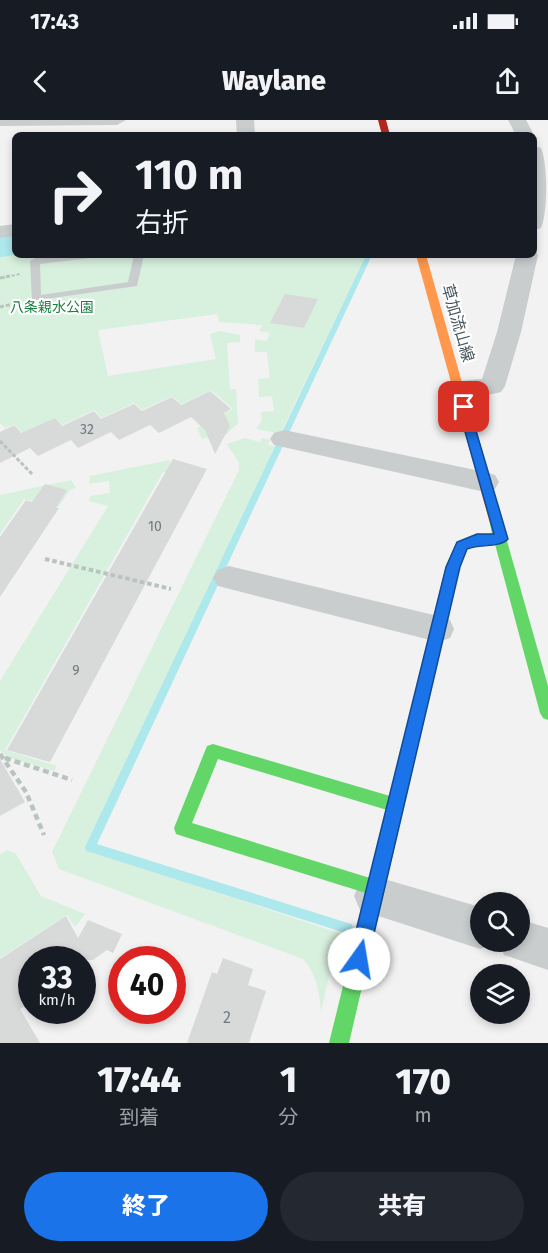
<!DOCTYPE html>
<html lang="ja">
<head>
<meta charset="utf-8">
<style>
	body { margin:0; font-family:"Fira Sans","Noto Sans JP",sans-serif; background:#242831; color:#f1f3f6; height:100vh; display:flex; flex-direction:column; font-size:22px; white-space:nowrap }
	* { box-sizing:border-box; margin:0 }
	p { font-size:20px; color:#9ea1a6 }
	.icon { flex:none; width:33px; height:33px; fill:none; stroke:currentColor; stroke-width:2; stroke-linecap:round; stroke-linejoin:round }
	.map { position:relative; height:923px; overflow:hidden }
	.side { display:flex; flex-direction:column; background:#171b24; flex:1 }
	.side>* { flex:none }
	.guide { position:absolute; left:12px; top:12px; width:525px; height:126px; border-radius:9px; box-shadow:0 3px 9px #0003; background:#171b24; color:#f1f3f6; overflow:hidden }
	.buttons { position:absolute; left:470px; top:772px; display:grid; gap:12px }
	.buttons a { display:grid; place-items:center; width:60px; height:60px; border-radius:50%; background:#171b24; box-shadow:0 3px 9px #0003; font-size:30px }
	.speed { position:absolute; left:18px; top:826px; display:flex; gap:12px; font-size:30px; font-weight:700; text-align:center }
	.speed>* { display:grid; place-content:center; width:78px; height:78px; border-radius:50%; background:#171b24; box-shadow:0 3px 9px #0003; line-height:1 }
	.speed small { font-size:15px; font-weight:400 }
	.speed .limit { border:9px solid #d22; background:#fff; color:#111 }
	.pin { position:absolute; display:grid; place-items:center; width:51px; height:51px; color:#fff; margin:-26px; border-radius:12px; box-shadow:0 3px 9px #0006 }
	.me { position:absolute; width:66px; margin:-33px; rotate:13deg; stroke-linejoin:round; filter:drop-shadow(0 0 4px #0008) }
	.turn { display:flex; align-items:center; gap:21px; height:126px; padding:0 24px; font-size:27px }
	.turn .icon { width:78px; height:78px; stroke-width:2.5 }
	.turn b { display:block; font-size:42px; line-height:51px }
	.eta { display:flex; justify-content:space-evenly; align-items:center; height:102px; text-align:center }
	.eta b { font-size:36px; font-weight:800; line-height:42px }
	.primary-button { display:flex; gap:12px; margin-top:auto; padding:12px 24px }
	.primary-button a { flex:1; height:69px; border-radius:36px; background:#1a73e8; color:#fff; font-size:24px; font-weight:800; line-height:69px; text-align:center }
	.primary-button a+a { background:#242831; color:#f1f3f6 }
	.status { display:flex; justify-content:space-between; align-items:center; height:42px; padding:0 30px; background:#171b24; direction:ltr }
	.status svg { height:16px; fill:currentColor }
	header { display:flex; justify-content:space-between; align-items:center; height:78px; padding:0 24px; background:#171b24; font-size:27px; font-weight:800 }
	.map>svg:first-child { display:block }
</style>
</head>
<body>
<div class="status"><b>17:43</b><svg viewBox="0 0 49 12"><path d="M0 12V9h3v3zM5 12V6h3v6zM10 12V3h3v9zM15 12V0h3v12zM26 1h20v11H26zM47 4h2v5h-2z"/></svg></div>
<header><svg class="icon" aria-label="back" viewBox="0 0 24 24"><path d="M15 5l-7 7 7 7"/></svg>Waylane<svg class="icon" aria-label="share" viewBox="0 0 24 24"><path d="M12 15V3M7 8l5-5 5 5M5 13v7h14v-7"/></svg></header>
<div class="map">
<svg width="548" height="923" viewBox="0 0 548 923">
	<rect width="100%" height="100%" fill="#f2f2f2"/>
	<path fill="#d8f0de" d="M15 128V135H366L280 314 256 309 262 300 261 292 274 291 272 276 259 277 258 259 270 258 267 232H255V219L267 221 270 213 259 211 263 205 219 202 217 194 98 210 108 256 216 239 210 214 220 211 240 215V222L227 223 230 269H236L238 303 227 314 202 319 197 308 233 289 211 270 181 284 172 276 142 290 134 283 102 298 94 290 62 305 55 298 22 313 14 304 5 308 0 303V131Z
		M245 318 260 322 262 318 270 320 268 325 276 327 86 729 339 813 321 891C319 871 317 854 303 839L59 749 52 732 239 350V343L227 324Z
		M170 340 173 354 163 352 5 630 57 646 54 651 7 637 0 630V561L108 386 89 381 90 376 110 373 109 361 89 364 90 356Z
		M71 360 76 368 70 370 58 387 24 379 0 414V375Z
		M7 730 16 734 41 776 85 794 75 807 67 795 0 838V734Z"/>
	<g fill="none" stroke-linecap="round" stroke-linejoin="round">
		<path fill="#ade8ec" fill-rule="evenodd" d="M366 135H372L97 724 348 803 352 804 353 808 351 817 347 819 343 817 342 812 90 732 86 731 85 727Z"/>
		<path fill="#ade8ec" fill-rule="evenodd" d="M15 115V135L0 137V117Z"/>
	</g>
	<path fill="#d8dada" d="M285 174 318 179 304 208 270 203Z
		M210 271 231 289 224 293 230 306 215 334 205 310 191 297 159 313 150 305 119 320 111 312 78 328 71 320 38 336 30 328 0 343V312L14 305 21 313 55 298 62 306 94 291 101 299 134 284 142 291 172 277 181 285Z
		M173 339 207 349 50 642 7 630Z
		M45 364 67 370 56 388H59L0 477V417L26 380 32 382Z
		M0 639 25 682 0 696Z
		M66 796 78 818 88 800 122 814 113 833 107 830 93 840H32V881L20 889 40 923H0V839Z
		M223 838 253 849 248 865 266 871 249 923H187L212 852 217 854Z"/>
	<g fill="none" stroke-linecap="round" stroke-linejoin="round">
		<path stroke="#b9c4c0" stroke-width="2" stroke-dasharray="3 2" stroke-linecap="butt" d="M2 158 20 154"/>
		<path stroke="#b9c4c0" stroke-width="3" stroke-dasharray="4 2" stroke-linecap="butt" d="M0 158 10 156
			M0 187 21 182
			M0 321 32 354"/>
		<path stroke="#b9c4c0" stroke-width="4" stroke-dasharray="4.5 3" stroke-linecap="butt" d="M45 439 171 469"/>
		<path stroke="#b9c4c0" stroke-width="4.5" stroke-dasharray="6 4" stroke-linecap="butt" d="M0 634 26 672 44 715
			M5 638 72 660"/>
		<path fill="#c9cdce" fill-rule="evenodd" d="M61 135H95L90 138 40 144 41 175 128 162 134 135H144L137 166 32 181 30 141 35 138Z"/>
		<path fill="#c9cdce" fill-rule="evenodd" d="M0 0H126L117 5 0 6Z
			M236 0H254L255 15H237Z
			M508 0H526L534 15H516Z
			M534 26 541 28C548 44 548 92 541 108L534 110 536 56Z
			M15 104V116L0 118V106Z
			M535 130 538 135 521 212 505 266 501 272C485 276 466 278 450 274L446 268 450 262 482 259 497 212 516 135H534Z
			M284 310 485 352 495 355 499 362 495 369 485 372 274 325 270 319 274 313Z
			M229 446 438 496 450 500 454 509 450 518 438 522 218 466 213 458 218 450Z
			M374 756 480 787V822L495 823 480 829 360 790 354 776 360 762Z
			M519 799 548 808V850L504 835 499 822H519Z"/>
		<path fill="#63d668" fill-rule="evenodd" d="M496 399 501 401 508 419 507 421 548 566V600L543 598 540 593 495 424H479L467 429 460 446 349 923H329L366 773 182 716 176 714 174 708 207 626 213 624 390 676 446 446 457 423 477 414H492L490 404ZM218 639 387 690 370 758 192 703Z"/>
		<path fill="#ff974d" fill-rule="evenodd" d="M416 135H426L502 404 501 407 496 409 490 404Z"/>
		<path fill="#b3261e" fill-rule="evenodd" d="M378 0H386L390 15H382Z"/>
	</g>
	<path fill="#1a73e8" stroke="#114b97" stroke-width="1.5" d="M464 283 469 287 508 419C500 428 479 424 467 429L460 447 368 839 365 846 359 848 352 846 349 839 446 447 457 422 477 414H494L458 287Z"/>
	<g text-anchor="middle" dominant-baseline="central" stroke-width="4.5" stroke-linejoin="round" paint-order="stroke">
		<g font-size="14" fill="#1a7f40" stroke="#fff">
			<text x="52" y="187">八条親水公園</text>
		</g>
		<g font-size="14" fill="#6e797e">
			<text x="87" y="309">32</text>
			<text x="155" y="406">10</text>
			<text x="76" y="550">9</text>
		</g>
		<g font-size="16" fill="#49575e" stroke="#fff">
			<text transform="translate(458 203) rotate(74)">草加流山線</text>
		</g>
		<g font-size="16" fill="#6e797e">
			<text x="227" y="897">2</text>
		</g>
	</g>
</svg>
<div class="buttons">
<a><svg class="icon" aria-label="search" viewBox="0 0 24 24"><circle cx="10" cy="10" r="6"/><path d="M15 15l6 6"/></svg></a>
<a><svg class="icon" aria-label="layers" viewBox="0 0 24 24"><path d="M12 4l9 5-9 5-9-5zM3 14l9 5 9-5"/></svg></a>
</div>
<div class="speed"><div>33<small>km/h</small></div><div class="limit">40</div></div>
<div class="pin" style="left:464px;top:287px;background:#d93025"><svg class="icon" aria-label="arrive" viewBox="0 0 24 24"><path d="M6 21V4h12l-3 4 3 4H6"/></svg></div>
<svg class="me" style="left:359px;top:839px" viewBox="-20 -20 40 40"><circle r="19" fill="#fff"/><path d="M0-13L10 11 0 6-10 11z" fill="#1a73e8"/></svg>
<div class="guide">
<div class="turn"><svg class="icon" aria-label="right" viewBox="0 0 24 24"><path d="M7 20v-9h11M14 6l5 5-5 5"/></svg><div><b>110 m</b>右折</div></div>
</div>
</div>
<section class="side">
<div class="eta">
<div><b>17:44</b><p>到着</p></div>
<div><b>1</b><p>分</p></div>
<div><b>170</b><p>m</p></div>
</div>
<div class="primary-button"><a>終了</a><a>共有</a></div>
</section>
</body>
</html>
